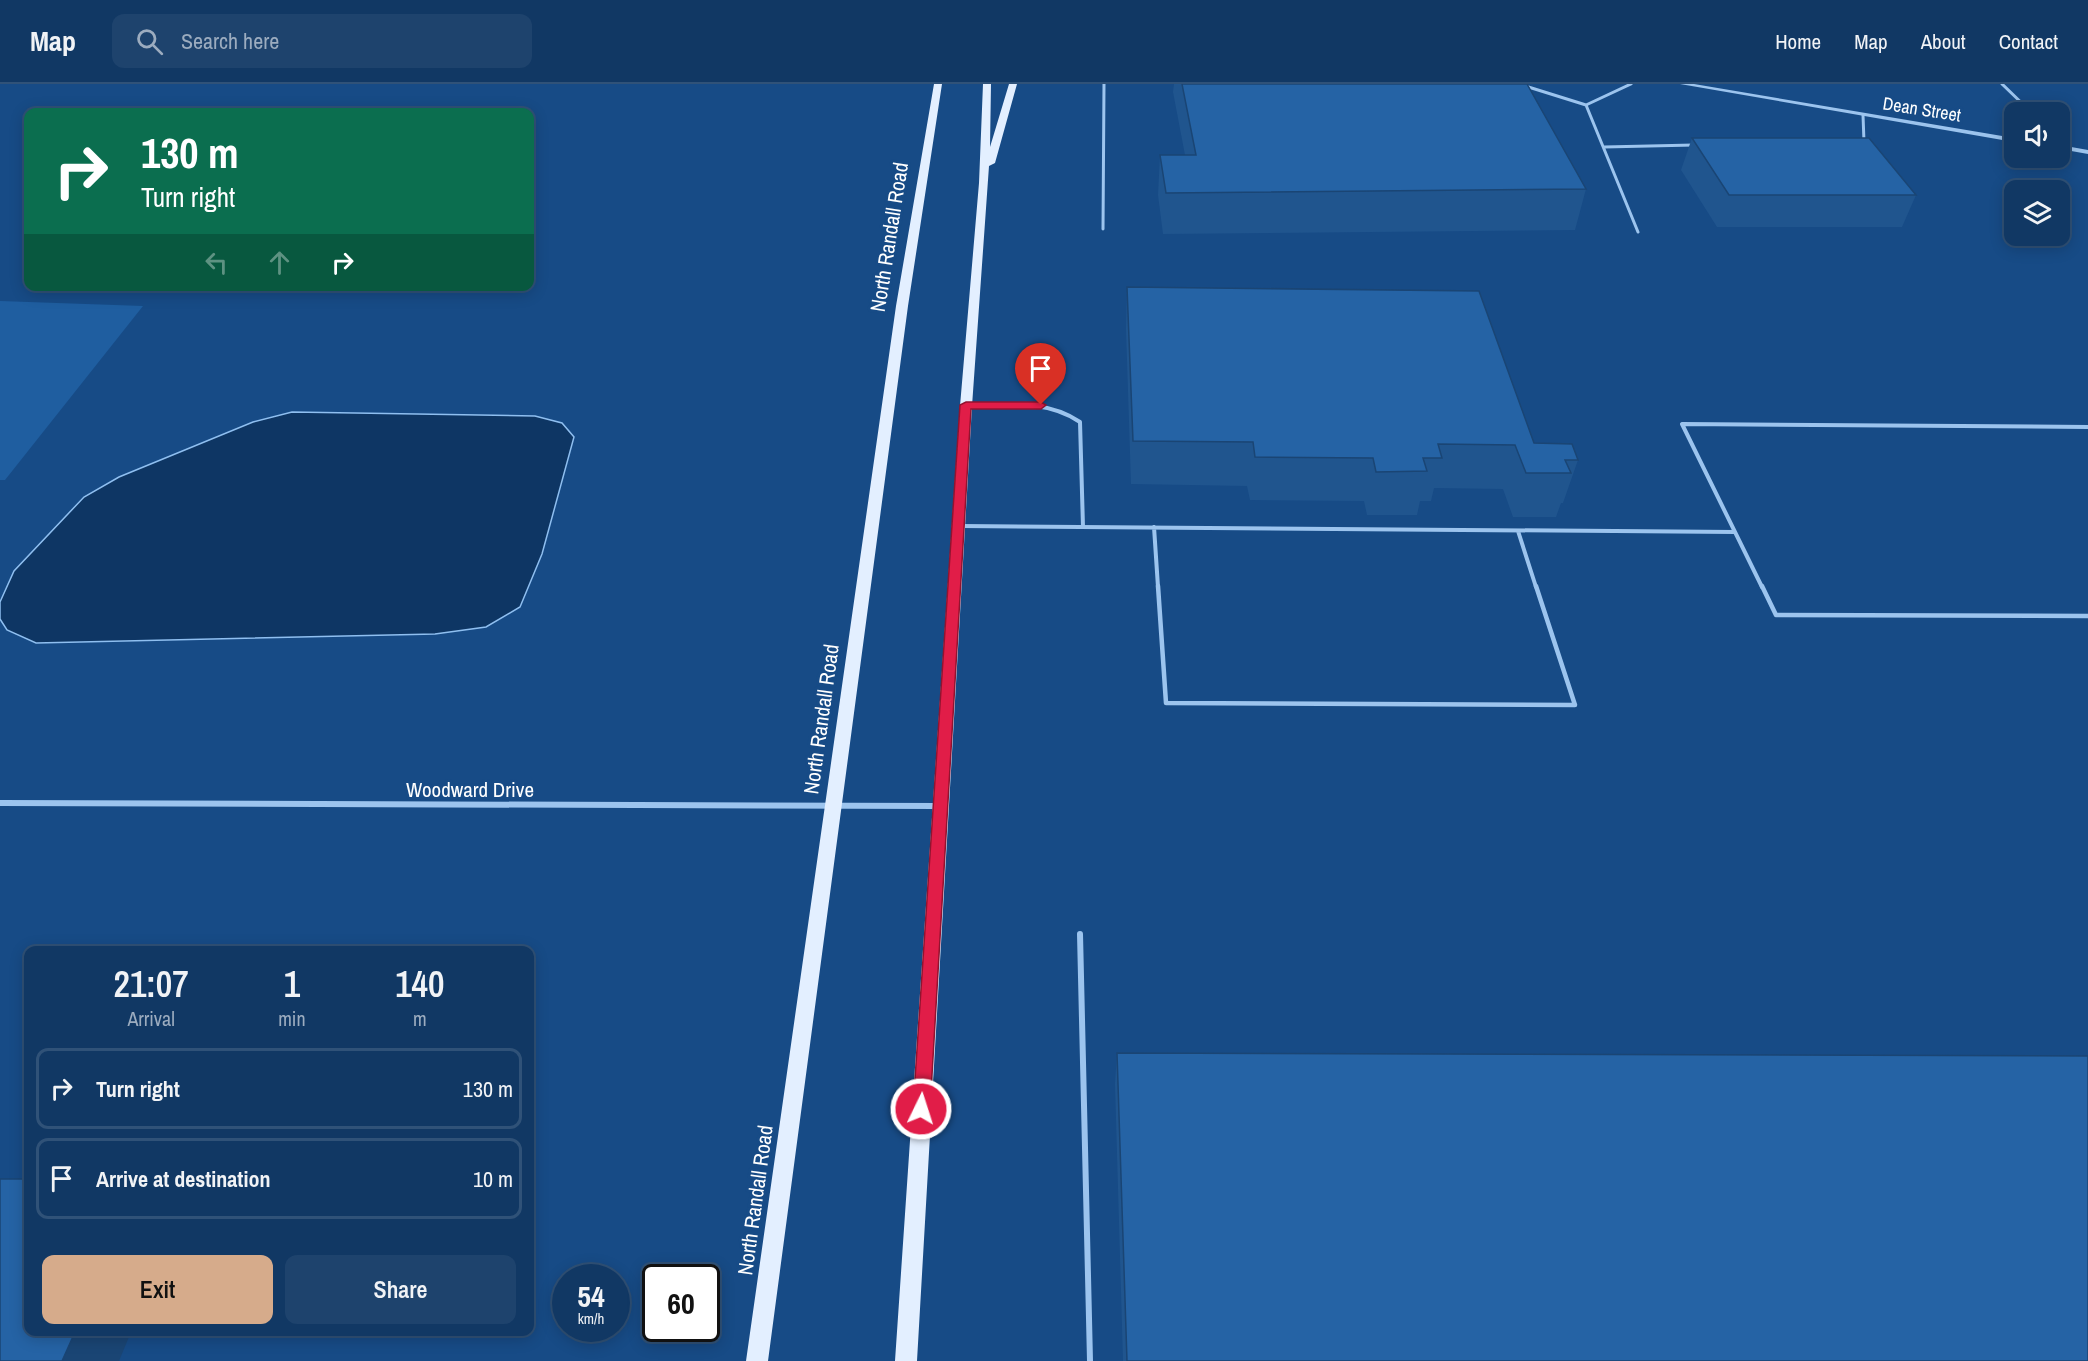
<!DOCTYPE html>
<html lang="en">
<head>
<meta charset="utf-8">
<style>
	body { margin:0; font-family:"Archivo Narrow",sans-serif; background:#1e436d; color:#f1f3f6; height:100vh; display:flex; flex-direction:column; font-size:22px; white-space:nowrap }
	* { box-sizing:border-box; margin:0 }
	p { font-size:20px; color:#9cacbf }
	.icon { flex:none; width:33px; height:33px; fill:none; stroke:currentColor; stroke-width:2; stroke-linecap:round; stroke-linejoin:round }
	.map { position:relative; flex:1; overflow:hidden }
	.panel { position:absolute; left:24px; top:862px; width:510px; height:390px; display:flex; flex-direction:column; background:#113864; border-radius:12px; box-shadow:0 3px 15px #0003,0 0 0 2px #305278 }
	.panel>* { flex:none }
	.hud { position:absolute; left:24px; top:24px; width:510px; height:183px; border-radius:12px; box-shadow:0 3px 15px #0003,0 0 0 2px #305278; background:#0b6e4f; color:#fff; overflow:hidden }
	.controls { position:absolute; left:2004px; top:18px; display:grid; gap:12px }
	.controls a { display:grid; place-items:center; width:66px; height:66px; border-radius:12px; background:#113864; box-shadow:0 3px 15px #0003,0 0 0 2px #305278; font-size:30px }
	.speed { position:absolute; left:552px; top:1180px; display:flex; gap:12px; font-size:30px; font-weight:700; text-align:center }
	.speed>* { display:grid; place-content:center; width:78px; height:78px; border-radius:50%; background:#113864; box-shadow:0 3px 15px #0003,0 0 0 2px #305278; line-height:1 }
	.speed small { font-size:15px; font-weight:400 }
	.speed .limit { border:3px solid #111; border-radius:9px; background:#fff; color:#111 }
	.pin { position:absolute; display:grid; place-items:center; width:51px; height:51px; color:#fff; margin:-62px -26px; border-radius:50% 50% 50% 0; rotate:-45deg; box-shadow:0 0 6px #0007 }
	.pin .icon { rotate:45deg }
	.me { position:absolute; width:66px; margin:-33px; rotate:4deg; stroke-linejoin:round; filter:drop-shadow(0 0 4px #0008) }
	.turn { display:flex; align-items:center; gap:21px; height:126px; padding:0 18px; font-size:27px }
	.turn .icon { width:78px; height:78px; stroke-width:2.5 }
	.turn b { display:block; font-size:42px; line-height:51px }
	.lanes { display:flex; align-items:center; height:57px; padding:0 18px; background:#0003; justify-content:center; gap:30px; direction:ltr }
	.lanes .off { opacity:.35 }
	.eta { display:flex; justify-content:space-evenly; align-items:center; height:102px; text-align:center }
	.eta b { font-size:36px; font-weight:600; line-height:42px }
	.action { display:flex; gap:12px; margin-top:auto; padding:12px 18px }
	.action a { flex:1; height:69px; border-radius:12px; background:#d6ab8b; color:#111; font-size:24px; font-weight:600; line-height:69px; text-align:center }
	.action a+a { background:#1e436d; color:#f1f3f6 }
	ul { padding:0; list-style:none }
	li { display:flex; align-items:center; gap:18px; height:81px; margin:0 12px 9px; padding:0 6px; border:3px solid #305278; border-radius:12px }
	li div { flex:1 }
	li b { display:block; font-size:22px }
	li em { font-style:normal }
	header { display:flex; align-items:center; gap:36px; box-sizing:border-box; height:84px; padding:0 30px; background:#113864; border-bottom:2px solid #305278 }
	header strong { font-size:28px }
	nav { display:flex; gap:33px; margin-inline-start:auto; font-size:21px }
	.search { width:420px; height:54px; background:#1e436d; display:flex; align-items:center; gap:15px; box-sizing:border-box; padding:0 21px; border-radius:12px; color:#9cacbf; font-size:22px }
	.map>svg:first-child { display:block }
</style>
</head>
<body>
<header>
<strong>Map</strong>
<div class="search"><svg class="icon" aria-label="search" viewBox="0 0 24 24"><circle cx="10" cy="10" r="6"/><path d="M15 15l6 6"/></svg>Search here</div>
<nav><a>Home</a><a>Map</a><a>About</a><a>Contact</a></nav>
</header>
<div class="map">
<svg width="2088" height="1277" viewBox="0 0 2088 1277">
	<rect width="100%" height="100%" fill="#174b86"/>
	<path fill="#1f5ea0" d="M0 217 143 222 5 396H0Z"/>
	<path fill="#0e3664" stroke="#8fbff0" stroke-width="1.5" d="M292 328 535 332 562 339 574 353 542 470 520 523 486 543 435 550 36 559 7 546 0 535V518L14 487 84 413 119 393 253 338Z"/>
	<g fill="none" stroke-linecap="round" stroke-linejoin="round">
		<path stroke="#9cc4ee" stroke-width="3" d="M1519 0 1586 21
			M1631 0 1586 21 1638 148
			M2002 0 2031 28
			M1863 31 1864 58
			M2060 57 2067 64
			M1604 63 1694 61
			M1103 145 1104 0"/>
		<path stroke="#9cc4ee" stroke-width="4" d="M968 322C1007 321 1046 315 1080 338L1083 443
			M961 442 1735 448
			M1154 443 1158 503
			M1518 447 1536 503
			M1762 503 1682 340 2088 343"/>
		<path stroke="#9cc4ee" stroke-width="4.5" d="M1158 502 1166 619 1575 621 1536 502
			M1762 502 1776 531 2088 532"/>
		<path stroke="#9cc4ee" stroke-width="6" d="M1080 850 1090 1277"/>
		<path stroke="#9cc4ee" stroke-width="6" d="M0 719 938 722"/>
		<path fill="#9cc4ee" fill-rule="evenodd" d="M1680 0H1694L2014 54V58Z
			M2060 61 2088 66V70L2060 65Z"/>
		<path fill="#e3efff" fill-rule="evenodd" d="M934 0H942L908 222 768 1277H746L896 222Z
			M983 0H991L990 63 1009 0H1017L995 79 989 82 972 322 917 1277H895L960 322 979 99Z"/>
	</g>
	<path fill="#20558e" d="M1174 0H1527L1586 105 1575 146 1163 150 1158 111 1160 71H1185L1173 8Z
		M1692 54 1916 111 1902 143H1717L1681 86Z
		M1127 203 1578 376 1563 419H1561L1556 433H1513L1503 405 1434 404 1431 417H1420L1417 431H1367L1364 417 1250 416 1247 402 1131 400 1126 245Z
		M1117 969 2088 1277H1123L1115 1000Z"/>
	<path fill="#1a4574" d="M75 1248H131L119 1277H62Z"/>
	<path fill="#2563a5" stroke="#1a4574" stroke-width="1.5" d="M1182 0H1527L1586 105 1166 109 1160 71H1196Z
		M1692 54H1869L1916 111H1729Z
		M1127 203 1479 207 1534 359 1572 360 1578 376H1565L1571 389H1526L1515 361 1438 360 1442 374H1423L1427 387 1376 388 1373 374 1255 373 1253 358 1133 357Z
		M1117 969 2088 972V1277H1127Z
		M0 1095H28V1248H75L62 1277H0Z"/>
	<path fill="#e11d48" stroke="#92132f" stroke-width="1.5" d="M966 318H1041L1046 321 1041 325H971L930 1025 927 1031 921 1033 915 1031 913 1025 960 321Z"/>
	<g text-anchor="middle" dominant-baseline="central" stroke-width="6" stroke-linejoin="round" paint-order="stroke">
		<g font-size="18" fill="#fff" stroke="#174b86">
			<text transform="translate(1922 25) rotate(9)">Dean Street</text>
		</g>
		<g font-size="21" fill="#fff" stroke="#174b86">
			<text transform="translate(889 153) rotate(-81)">North Randall Road</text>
			<text transform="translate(821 635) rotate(-82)">North Randall Road</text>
			<text x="470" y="705">Woodward Drive</text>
			<text transform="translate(755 1116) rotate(-82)">North Randall Road</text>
		</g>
	</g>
</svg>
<div class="controls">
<a><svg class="icon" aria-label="sound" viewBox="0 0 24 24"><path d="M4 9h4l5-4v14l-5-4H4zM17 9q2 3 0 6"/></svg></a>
<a><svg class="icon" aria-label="layers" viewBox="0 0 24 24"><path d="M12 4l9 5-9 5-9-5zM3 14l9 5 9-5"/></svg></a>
</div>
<div class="speed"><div>54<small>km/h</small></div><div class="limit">60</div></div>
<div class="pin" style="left:1041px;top:321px;background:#d93025"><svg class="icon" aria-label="arrive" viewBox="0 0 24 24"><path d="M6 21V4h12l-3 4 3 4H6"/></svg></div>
<svg class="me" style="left:921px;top:1025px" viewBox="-20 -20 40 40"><circle r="17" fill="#e11d48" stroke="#fff" stroke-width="3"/><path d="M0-11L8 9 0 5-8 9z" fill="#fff"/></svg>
<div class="hud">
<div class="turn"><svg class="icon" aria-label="right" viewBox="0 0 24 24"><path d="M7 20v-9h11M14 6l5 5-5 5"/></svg><div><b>130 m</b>Turn right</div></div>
<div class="lanes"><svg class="icon off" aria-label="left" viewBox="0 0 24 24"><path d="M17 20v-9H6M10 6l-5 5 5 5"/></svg><svg class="icon off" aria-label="ahead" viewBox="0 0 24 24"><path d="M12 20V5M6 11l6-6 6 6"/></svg><svg class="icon" aria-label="right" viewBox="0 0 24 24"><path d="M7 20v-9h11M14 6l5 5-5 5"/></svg></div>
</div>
<section class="panel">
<div class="eta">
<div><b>21:07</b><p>Arrival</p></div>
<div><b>1</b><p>min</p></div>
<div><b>140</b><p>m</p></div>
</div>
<ul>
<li><svg class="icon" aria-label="right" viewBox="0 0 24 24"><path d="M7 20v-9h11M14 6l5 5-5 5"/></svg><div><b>Turn right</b></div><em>130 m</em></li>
<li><svg class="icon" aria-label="arrive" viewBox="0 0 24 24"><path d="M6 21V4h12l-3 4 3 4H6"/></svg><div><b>Arrive at destination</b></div><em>10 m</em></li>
</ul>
<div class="action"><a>Exit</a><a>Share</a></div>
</section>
</div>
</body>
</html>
